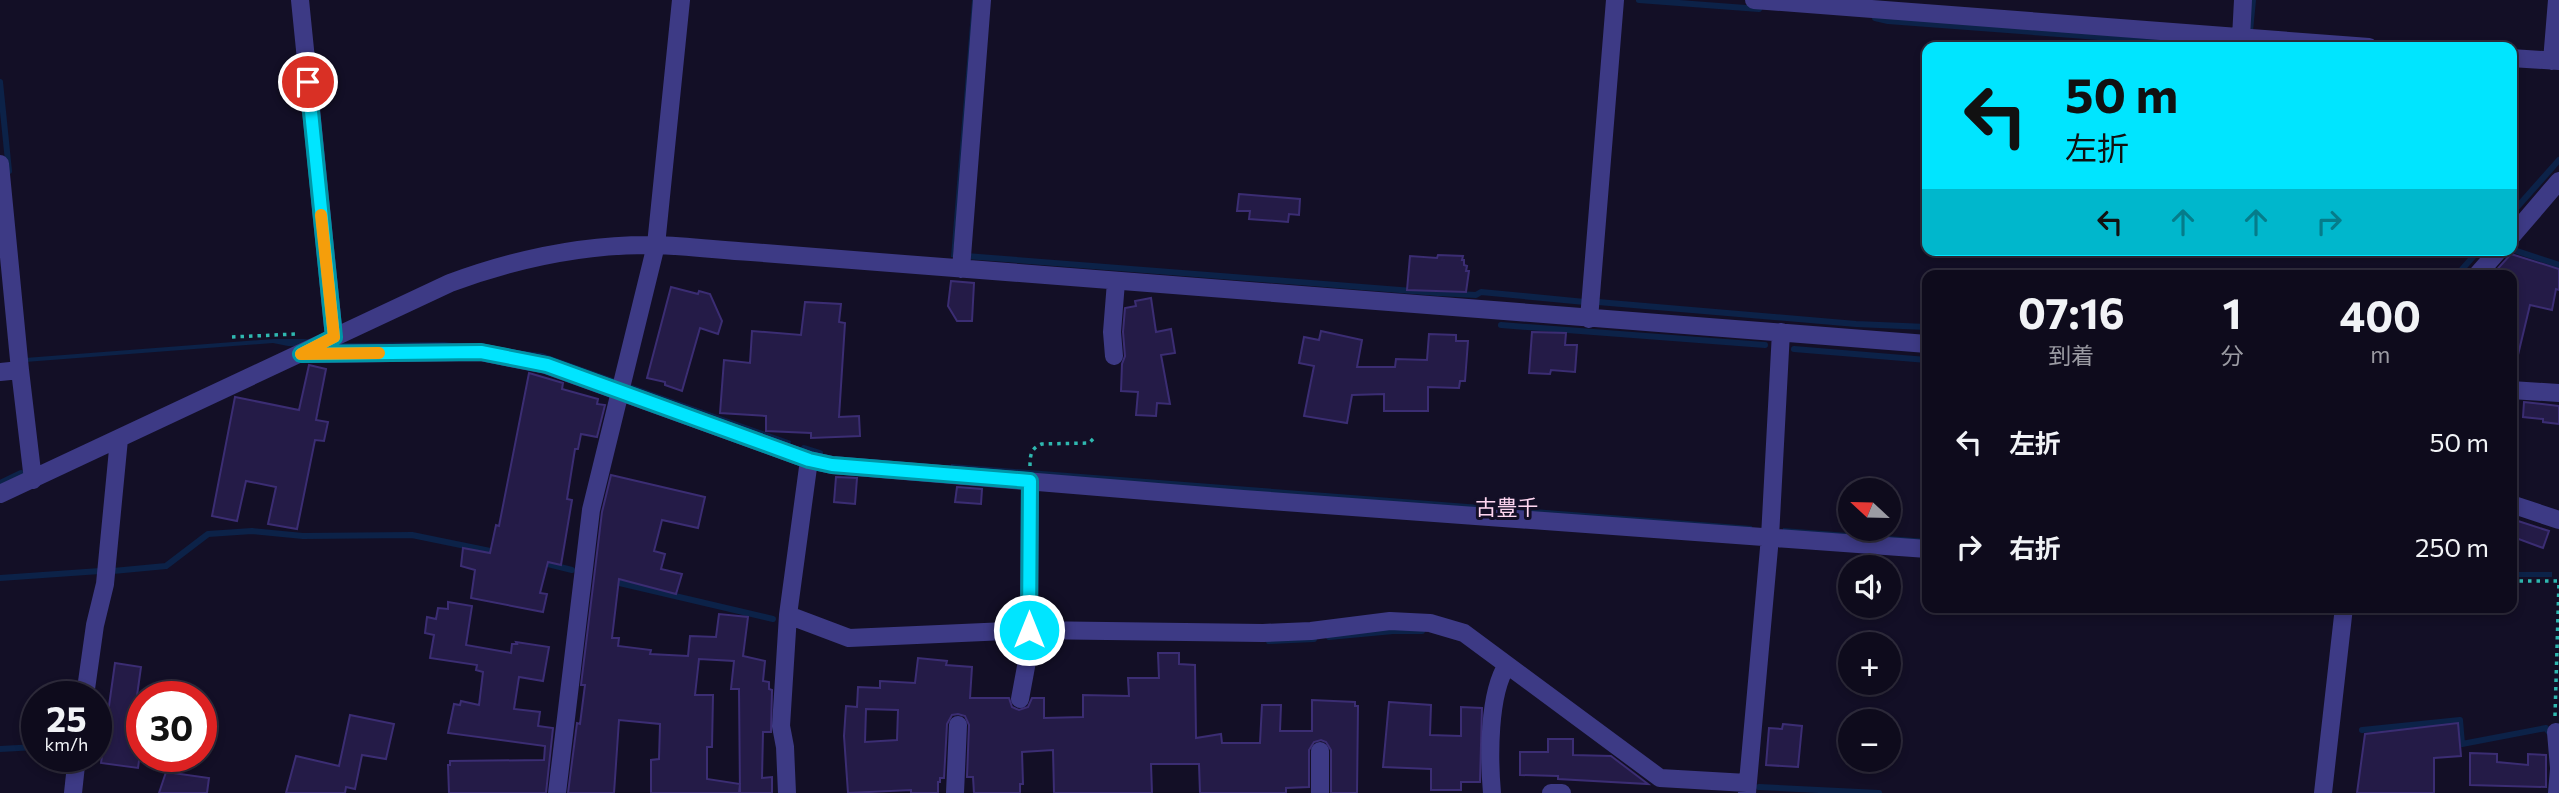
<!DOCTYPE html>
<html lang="ja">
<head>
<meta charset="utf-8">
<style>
	body { margin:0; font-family:Commissioner,"Noto Sans JP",sans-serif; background:#171425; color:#f1f3f6; height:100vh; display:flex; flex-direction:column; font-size:26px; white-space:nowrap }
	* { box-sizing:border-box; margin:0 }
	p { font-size:23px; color:#9b9ba3 }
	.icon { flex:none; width:38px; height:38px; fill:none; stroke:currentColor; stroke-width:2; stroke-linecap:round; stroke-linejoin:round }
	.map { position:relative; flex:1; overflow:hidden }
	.details { position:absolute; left:1922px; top:270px; width:595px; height:343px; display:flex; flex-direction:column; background:#0e0b1c; border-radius:14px; box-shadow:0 4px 10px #0003,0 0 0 2px #2e2b3b }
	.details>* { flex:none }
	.guide { position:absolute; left:1922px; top:42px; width:595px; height:214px; border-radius:14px; box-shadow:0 4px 10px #0003,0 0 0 2px #2e2b3b; background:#00e5ff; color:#111; overflow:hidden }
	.needle { width:46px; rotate:292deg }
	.buttons { position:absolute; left:1838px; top:478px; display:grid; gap:14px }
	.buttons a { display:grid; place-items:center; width:63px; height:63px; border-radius:50%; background:#0e0b1c; box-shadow:0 4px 10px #0003,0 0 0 2px #2e2b3b; font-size:35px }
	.speed { position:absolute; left:21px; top:681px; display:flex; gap:14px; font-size:35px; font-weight:700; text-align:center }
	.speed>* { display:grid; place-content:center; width:91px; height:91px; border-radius:50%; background:#0e0b1c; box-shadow:0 4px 10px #0003,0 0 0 2px #2e2b3b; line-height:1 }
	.speed small { font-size:18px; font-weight:400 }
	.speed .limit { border:10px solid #d22; background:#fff; color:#111 }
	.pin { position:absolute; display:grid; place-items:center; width:60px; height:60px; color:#fff; margin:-30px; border:4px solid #fff; border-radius:50%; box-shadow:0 2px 7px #0007 }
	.me { position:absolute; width:77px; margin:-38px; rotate:0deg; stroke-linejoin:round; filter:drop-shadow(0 0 5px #0008) }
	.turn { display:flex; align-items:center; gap:24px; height:147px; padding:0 28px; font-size:32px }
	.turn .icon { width:91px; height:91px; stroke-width:2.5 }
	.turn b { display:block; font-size:49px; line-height:60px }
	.lanes { display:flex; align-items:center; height:66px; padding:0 28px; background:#0003; justify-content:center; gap:35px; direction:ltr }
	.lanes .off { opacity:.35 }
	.eta { display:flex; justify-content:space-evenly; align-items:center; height:119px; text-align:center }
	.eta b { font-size:42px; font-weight:700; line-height:49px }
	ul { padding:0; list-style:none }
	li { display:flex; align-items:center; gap:21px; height:105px; padding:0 28px }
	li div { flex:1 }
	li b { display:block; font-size:26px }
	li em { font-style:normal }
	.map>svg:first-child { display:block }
</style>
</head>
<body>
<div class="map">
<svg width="2559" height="793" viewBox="0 0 2559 793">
	<rect width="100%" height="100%" fill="#130f26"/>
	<path fill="#0c2248" d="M972 0H976L953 257H951Z
		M274 339H304L345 343 444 342 542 353 791 441 790 445 540 357 288 346 273 343 25 362V358Z
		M951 464 1752 526 1751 530 951 469Z
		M1783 528 1927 539V543L1783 532Z
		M2511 572H2552V577H2511Z"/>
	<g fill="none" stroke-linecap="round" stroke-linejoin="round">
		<path stroke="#0c2248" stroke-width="6" d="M1639 0 1759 9
			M1875 18 1888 21 2232 47
			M2250 31 2253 0
			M0 82 9 171
			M2511 214 2559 160
			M2514 250 2559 265
			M966 256 1438 293 1476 295 1481 292 1585 302
			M2457 275 2479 250
			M1598 302 1856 324 1927 327
			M1501 325 1765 345
			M1794 349 1927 360
			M804 448 820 453
			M0 483 21 473
			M540 562 572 570
			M113 571 166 566 208 534 252 531 303 536 412 535 495 552
			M0 578 100 571
			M611 581 773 619
			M1329 637 1393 631H1422
			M1269 641 1314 639
			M2362 730 2460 720 2462 744 2546 728 2551 735
			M0 749 37 747
			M1759 787 1879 793"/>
	</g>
	<path fill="#241b47" stroke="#3b2d73" stroke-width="2" fill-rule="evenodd" d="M1239 194 1300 199 1299 215 1289 214 1288 222 1249 219 1250 211H1237Z
		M2511 254 2559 269V290L2556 289 2552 310 2530 305 2517 359 2511 358V315L2515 302 2511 301V275H2492Z
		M1438 255 1463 256 1462 260H1464V265L1467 266 1466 271H1469L1466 292 1407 290 1410 256 1437 258Z
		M951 281 974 283 972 321H957L948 306Z
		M671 287 698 294 699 291 710 294 722 321 718 334 700 328 682 391 665 385V382L647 378Z
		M1151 298 1156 332 1171 329 1175 353 1161 355 1170 404 1157 403 1156 416 1136 415 1138 392 1121 391 1122 364 1125 356 1123 332 1125 308 1136 306 1135 301Z
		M805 302 841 304 839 322 845 323 839 417 859 416 860 436 811 438V433L766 431V416L720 413 724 360 750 363 752 331 801 335Z
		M1321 331 1362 340 1357 367H1395L1396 359 1427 360 1429 334 1456 335V341H1468L1465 381H1460L1459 388 1428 387V411H1384V394L1352 395 1347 423 1304 416 1314 366 1299 363 1304 337 1319 340Z
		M1532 332 1566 333 1565 345H1577L1575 372 1551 370 1550 374 1529 373Z
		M309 365 326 369 316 420 328 422 324 441 315 440 297 529 268 524 276 487 246 481 237 521 212 516 235 397 299 410Z
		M529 373 563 383 562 389 598 399 597 404 605 405 597 437 581 434 578 449H575L567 499 572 500 561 565 548 562 540 593 547 594 543 612 471 598 475 570 461 566 463 548 490 553 496 525 499 526Z
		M2524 402 2559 406V424L2543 422V419L2523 417Z
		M611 475 705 497 698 528 662 520 654 551 665 554 661 569 682 574 676 594 619 579 612 638H619L618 646 651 650 650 654 688 656 690 636 716 637 719 614 748 617 743 656 765 661 763 681 769 682V689L772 690 771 732H763L762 778 772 777V793H740L739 689H731L734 661 699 659 695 695H713L712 747H707V779L740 784 739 793H651V760L659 759 660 724 619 720 614 793H568L577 723 580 724 585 685H581L602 512Z
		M836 477 857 478 855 504 834 502Z
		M957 487 982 489 981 504 955 502Z
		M2518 521 2549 531 2543 548 2513 537Z
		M448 602 472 606 466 645 511 653 512 644H517L516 642 549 647 543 681 519 677 514 709 540 712 538 726 553 728 546 793H449L448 765H450V761L544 760 545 746 448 733 454 704 460 705 461 701 479 705 483 672 476 670 477 665 430 658 434 635 425 633 427 617 436 619 438 608 448 609Z
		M1158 653H1179V664L1195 665 1196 738 1221 734 1222 743H1260L1262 705H1281L1280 731H1312V700L1355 702V706H1358L1357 793H1331V750L1326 742 1321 740 1314 742 1309 750V787L1286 788V793H1200L1199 764H1151L1152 793H1054L1053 750 1022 752 1023 784H1020V793H974L973 777H967L969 725 965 716 958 714 952 715 947 724 944 778H940V782H938V793H911V790L848 793 844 736 846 706 857 707 858 687 880 688V681L915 683 918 658 947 661 946 665 972 667 970 698H1009L1012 707 1019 710 1028 707 1032 698H1044V718L1083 717V695L1129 696 1128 678H1159ZM866 709 898 710 897 740 865 742Z
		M115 663 141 667 135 710 142 711V739L138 768 101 763Z
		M1389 702 1431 705 1430 735 1461 736V707L1482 708 1480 782H1461V790H1431V769L1383 767Z
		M350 715 394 724 386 759 362 755 355 789 346 787 345 793H286L296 756 339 766Z
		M2458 723 2461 756 2434 758V793H2357L2365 734Z
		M1783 724 1802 726 1798 767 1766 765 1769 728 1782 729Z
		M1548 739H1573V755L1611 756 1648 784 1558 779V776L1520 775V752H1548Z
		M2470 753 2497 754V762L2528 765V754L2546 755V787L2470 785Z
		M166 772 209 778 207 793H159Z"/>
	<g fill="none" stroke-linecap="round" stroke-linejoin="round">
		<path stroke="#2fb8b0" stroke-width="3.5" stroke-dasharray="3.5 5" stroke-linecap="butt" d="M232 337 296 334
			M1030 466C1030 455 1031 448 1042 444L1089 443 1094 438
			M2511 581H2559
			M2555 716 2559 581"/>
		<path stroke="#3d3a85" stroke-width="18" d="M300 0 334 337
			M1754 0 2369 47
			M2241 38 2243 0
			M2511 58 2559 61
			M2552 61 2557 0
			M0 164 20 370
			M2511 237 2559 181
			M961 269 982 0
			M2477 275 2499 250
			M1589 319 1615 0
			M304 354 480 352 546 365 809 460 832 465 1243 499 1927 549
			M1114 356 1112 332 1116 282
			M0 372 20 370 33 480
			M2511 390 2559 393
			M0 494 450 283C515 259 585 244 655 245 687 246 719 250 751 252L1927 344
			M2511 504 2559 520
			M788 615 849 638 1029 630 1030 481
			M85 696 95 625 105 584 119 439
			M1020 699 1030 645 1029 630 1263 633 1311 631 1390 621 1430 623 1464 633 1660 778 1747 783
			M2556 732 2559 768
			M73 793 77 756
			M557 793 591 510 656 245 681 0
			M787 793 785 747 781 726 788 615 809 460
			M955 793 958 725
			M1320 793V751
			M1492 793C1489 759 1488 694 1507 665
			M1551 793H1562
			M1747 793 1770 537 1781 332
			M2323 793 2344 607
			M2557 793 2559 769"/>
	</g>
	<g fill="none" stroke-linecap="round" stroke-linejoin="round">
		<g stroke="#0095a6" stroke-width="18">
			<path id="route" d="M308 82 334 337 301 354 481 352 547 365 809 460 832 465 1030 481 1029 630"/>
		</g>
		<use href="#route" stroke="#00e5ff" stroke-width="12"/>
		<path stroke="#f59e0b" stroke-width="12" d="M321 215 334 337 301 354 379 353"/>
	</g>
	<g text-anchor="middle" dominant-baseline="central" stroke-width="6" stroke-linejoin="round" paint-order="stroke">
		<g font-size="21" fill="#ffd6f0" stroke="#130f26">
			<text x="1507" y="506">古豊千</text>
		</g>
	</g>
</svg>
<div class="buttons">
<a><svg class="needle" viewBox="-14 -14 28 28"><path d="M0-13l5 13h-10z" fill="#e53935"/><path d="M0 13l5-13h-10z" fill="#9b9ba3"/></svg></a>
<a><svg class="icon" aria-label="sound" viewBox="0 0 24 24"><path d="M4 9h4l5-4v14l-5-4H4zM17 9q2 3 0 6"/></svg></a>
<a>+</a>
<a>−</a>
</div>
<div class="speed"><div>25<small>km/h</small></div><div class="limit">30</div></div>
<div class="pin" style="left:308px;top:82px;background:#d93025"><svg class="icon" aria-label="arrive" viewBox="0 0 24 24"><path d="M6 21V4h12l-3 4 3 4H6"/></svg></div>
<svg class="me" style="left:1029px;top:630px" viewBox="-20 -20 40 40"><circle r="17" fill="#00e5ff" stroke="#fff" stroke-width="3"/><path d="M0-11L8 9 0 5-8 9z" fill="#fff"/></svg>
<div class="guide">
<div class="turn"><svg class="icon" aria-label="left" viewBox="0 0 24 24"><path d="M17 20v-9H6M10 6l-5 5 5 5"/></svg><div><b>50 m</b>左折</div></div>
<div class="lanes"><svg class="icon" aria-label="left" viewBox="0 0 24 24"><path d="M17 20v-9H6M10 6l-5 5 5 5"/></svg><svg class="icon off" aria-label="ahead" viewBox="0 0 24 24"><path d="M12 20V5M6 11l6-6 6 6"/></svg><svg class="icon off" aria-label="ahead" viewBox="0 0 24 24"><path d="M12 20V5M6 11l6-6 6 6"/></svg><svg class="icon off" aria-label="right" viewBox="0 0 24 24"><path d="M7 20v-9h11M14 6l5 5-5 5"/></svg></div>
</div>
<section class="details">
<div class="eta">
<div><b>07:16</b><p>到着</p></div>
<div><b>1</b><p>分</p></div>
<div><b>400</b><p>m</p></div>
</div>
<ul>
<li><svg class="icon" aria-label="left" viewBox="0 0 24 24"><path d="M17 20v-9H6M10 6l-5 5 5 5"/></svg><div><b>左折</b></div><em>50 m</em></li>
<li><svg class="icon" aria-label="right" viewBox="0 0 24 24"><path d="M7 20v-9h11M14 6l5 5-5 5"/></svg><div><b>右折</b></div><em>250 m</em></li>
</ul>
</section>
</div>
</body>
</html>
